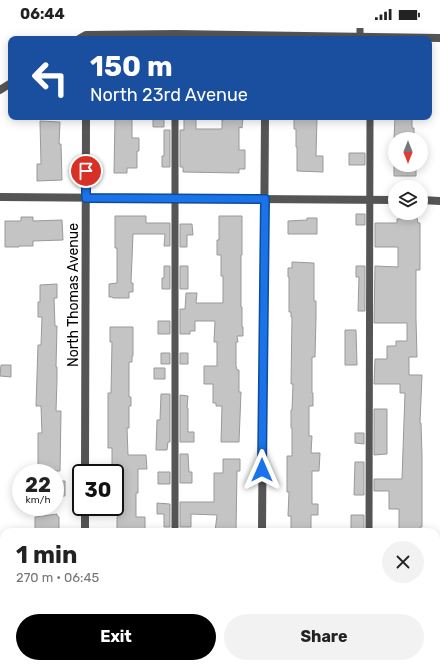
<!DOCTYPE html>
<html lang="en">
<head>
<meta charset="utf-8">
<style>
	body { margin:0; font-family:Rubik,sans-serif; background:#f2f2f2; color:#222; height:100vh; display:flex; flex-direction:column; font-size:15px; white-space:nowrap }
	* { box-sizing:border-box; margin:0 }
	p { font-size:13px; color:#767676 }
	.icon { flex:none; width:22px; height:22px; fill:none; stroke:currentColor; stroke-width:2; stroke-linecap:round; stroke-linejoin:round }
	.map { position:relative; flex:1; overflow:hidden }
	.side { position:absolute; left:0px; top:500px; width:440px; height:140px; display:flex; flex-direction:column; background:#fff; border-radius:12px 12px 0 0; box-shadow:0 2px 10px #0003 }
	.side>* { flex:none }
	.banner { position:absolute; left:8px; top:8px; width:424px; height:84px; border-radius:8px; box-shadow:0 2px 10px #0003; background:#1a4fa0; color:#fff; overflow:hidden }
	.needle { width:26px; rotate:180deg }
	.buttons { position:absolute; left:388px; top:104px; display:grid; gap:8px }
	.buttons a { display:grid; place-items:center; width:40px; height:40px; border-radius:50%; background:#fff; box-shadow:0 2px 10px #0003; font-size:20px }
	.speed { position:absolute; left:12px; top:436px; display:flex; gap:8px; font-size:20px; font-weight:700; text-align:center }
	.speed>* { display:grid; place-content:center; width:52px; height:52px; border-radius:50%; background:#fff; box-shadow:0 2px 10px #0003; line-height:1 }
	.speed small { font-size:10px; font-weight:400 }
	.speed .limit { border:2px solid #111; border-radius:6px; background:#fff; color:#111 }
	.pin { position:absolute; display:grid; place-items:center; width:34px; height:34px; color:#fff; margin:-17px; border:2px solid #fff; border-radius:50%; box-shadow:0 1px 4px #0007 }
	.me { position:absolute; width:44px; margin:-22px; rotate:0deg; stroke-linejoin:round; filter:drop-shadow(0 0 3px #0008) }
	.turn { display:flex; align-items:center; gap:14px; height:84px; padding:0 16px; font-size:18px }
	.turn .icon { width:52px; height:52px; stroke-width:2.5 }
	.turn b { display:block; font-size:28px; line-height:34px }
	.round { display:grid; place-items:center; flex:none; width:42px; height:42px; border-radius:21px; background:#f2f2f2 }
	.summary { display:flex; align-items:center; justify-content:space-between; height:68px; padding:0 16px }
	h1 { font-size:24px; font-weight:700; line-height:30px }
	.button { display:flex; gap:8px; margin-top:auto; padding:8px 16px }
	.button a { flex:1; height:46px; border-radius:24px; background:#000; color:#fff; font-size:16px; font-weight:700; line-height:46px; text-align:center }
	.button a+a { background:#f2f2f2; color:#222 }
	.status { display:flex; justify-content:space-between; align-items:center; height:28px; padding:0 20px; background:#fff; direction:ltr }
	.status svg { height:11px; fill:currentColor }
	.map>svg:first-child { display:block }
</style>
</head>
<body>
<div class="status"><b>06:44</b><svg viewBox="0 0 49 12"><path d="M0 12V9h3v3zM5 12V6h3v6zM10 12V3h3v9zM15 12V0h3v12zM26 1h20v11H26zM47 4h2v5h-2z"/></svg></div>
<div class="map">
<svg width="440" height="640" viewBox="0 0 440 640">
	<rect width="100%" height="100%" fill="#fff"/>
	<path fill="#c4c4c4" stroke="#999" d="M115 89H132V110H139V123H137V140H127V145H114Z
		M153 89H164V99H153Z
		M224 89H243L242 100 239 99V122H245V141H239V145L183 144V139H180V102H184V90H196V101H222V92H224Z
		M294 89H317L316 128H323V144L297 143V119H296V101H294Z
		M395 89H412V100H414V111H394Z
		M40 93 60 94 59 116H61L62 152 37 153V136H41Z
		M164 102H170V139H162V128H164Z
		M349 125H365V137H349Z
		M394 137H416V148H394Z
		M356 186H365V197H356Z
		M115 188H146V195H170V218H164L165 206H133L131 255H133V264H129V270H113L112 269H109V256L117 255V220H115Z
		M219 188H242V227H241V279H242V299H243V308H237L238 314H236V338L237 342H239V364H241L239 414H221L222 378H216V375H213V356H204V338H217V314H214L215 293H195V303H190V306H180V281H185L186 265H197L196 275H223V248H221V227H217V212H219Z
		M21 189H33V193L62 192 63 212 33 213V218H19V219H5V193H21Z
		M307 190H317V206H288V193L307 192Z
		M417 190 418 195H420V242H416V291L417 329H409V347H422L420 395H421L422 428V499H420V503L399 502V481H389V463H374V451H402L405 365H400V356H374L375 331H387V318H396V313H407V295H374L375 238 398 239V219H375V195H397V191Z
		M180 196H192L193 207H187V219H180Z
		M292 234 314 235V273H316V289L315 329H312V365H313V378H309V408H312L311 425H320L319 443H312V476H318V487H311V504H291V488H288L289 464H287V428H292V400H291V382H292L293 356H291L292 289H291V284H289V249H288V240H292Z
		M164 238H170V261H162V250H164Z
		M180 238H188V261H180Z
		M356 238H365V283H358L359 249H356Z
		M57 256V270H54L55 298H57L56 339H57V352L56 383H61L60 443H43V438H38V405H42L41 378H36L38 317H41L42 289H38V274H40V257Z
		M158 293H170V306H158Z
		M110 299H133V328H132V334H129V369H131V378H129V400H127L128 427H146L147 441H138V465H136V489H145V504H117V489H118V465H115V442H112V420H108V365H111L112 314H110Z
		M345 302H356L357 337H345Z
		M161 325H170V336H161Z
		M180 325H188V336H180Z
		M1 337H11V349L0 348Z
		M154 340H165V351H154Z
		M161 366H170V414H168L167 422H156L157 392H160Z
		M180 367 188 368 187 380H188V404H194V414H180Z
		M374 381H387V426L374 427Z
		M355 405H364V416L355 415Z
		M180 426H188L189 444H192V455H180Z
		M223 431H240V443H237L236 504H215L217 487 191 486V499H180V474H214V445H223Z
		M355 434H364V467H354Z
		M158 444H170V456H158Z
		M55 453H65V468H55Z
		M157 475 170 476V499H164V486H157Z
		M57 486V488L59 489V503L35 502V489Z
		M351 487H364V503H351Z"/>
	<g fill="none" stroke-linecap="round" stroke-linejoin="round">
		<path stroke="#555" stroke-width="7" d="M360 8V0
			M175 504V89
			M369 504 370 89
			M174 640 175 636
			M368 640V636"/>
		<path stroke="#555" stroke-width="8" d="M79 11 86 7 175 6 440 10
			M0 62 11 55
			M0 169 395 172
			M421 172 440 173
			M85 445 86 89
			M85 504V479
			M262 504 265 89
			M0 523H4
			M436 526H440
			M85 636V640
			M262 640V636"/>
	</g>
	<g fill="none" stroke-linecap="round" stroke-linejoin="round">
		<g stroke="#114b97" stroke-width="10">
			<path id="route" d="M86 143V170L265 171 262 442"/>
		</g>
		<use href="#route" stroke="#1a73e8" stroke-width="7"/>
	</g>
	<g text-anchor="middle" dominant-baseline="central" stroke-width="3" stroke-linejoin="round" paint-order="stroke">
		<g font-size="14" fill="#000" stroke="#fff">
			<text transform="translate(73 267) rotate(-90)">North Thomas Avenue</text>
		</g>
	</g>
</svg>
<div class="buttons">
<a><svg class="needle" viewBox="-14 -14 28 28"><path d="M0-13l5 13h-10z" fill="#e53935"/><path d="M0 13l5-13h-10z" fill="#767676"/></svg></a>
<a><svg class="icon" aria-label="layers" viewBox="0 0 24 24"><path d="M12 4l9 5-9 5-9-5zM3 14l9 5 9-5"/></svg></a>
</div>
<div class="speed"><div>22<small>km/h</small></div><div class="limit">30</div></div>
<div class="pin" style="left:86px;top:143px;background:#d93025"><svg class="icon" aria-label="arrive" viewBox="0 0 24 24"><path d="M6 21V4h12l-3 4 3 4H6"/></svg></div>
<svg class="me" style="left:262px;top:442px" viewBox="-20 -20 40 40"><path d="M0-17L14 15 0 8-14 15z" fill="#1a73e8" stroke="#fff" stroke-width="4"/></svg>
<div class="banner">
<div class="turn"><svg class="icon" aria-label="left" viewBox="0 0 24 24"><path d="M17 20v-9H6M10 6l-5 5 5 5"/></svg><div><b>150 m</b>North 23rd Avenue</div></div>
</div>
<section class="side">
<div class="summary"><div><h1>1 min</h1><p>270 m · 06:45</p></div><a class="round"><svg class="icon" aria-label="close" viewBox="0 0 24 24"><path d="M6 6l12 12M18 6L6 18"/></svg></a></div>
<div class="button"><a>Exit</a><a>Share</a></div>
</section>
</div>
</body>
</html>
